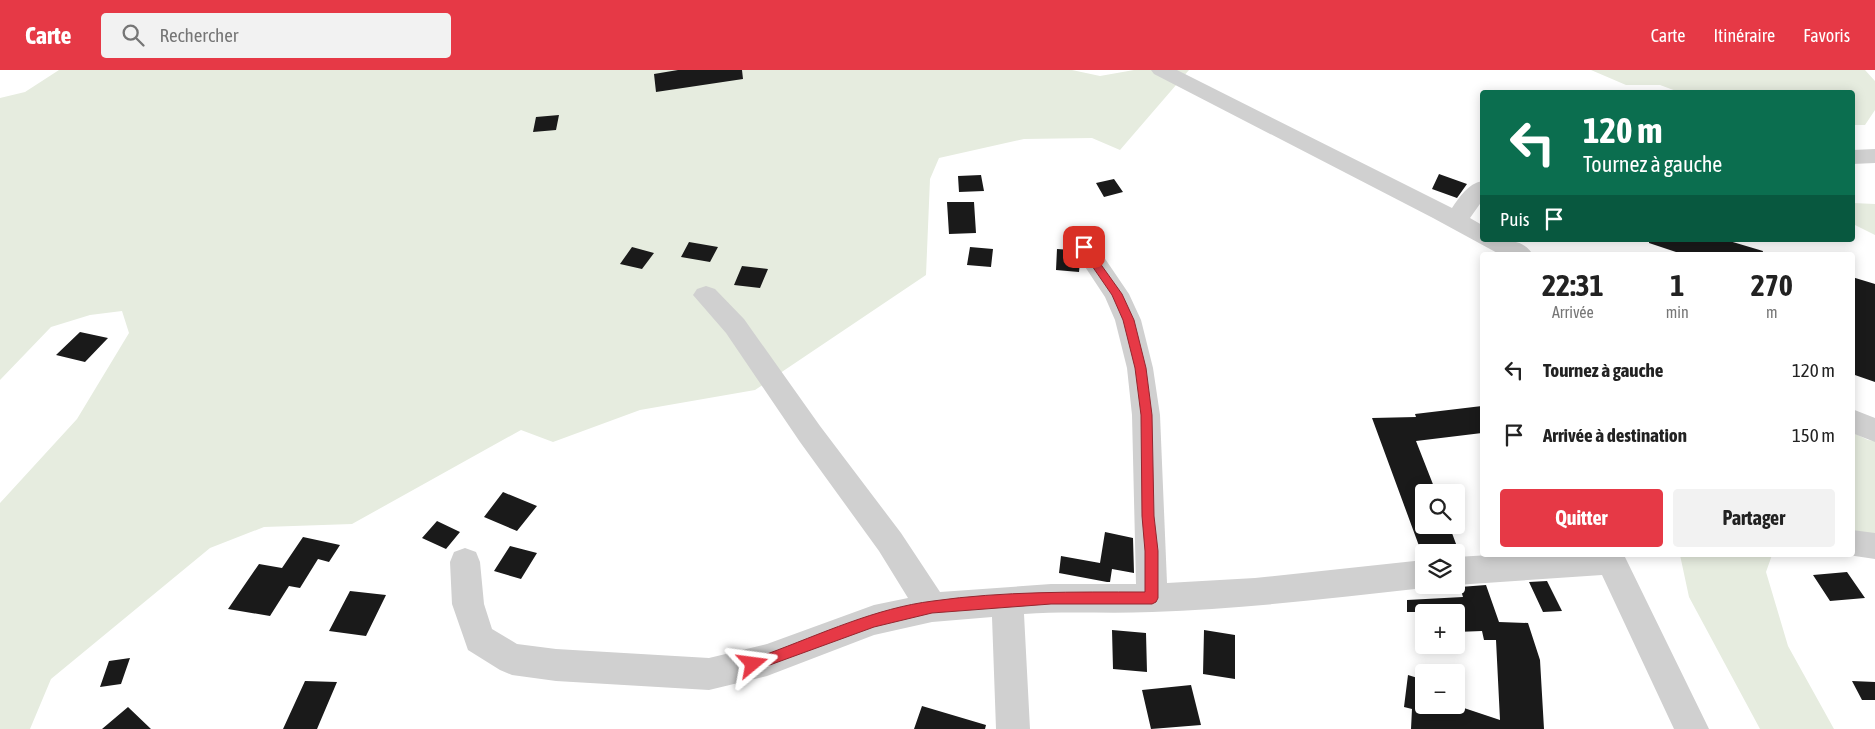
<!DOCTYPE html>
<html lang="fr">
<head>
<meta charset="utf-8">
<style>
	body { margin:0; font-family:"Asap Condensed",sans-serif; background:#f2f2f2; color:#222; height:100vh; display:flex; flex-direction:column; font-size:19px; white-space:nowrap }
	* { box-sizing:border-box; margin:0 }
	p { font-size:16px; color:#767676 }
	.icon { flex:none; width:28px; height:28px; fill:none; stroke:currentColor; stroke-width:2; stroke-linecap:round; stroke-linejoin:round }
	.map { position:relative; flex:1; overflow:hidden }
	.drawer { position:absolute; left:1480px; top:182px; width:375px; height:305px; display:flex; flex-direction:column; background:#fff; border-radius:5px; box-shadow:0 2px 12px #0003 }
	.drawer>* { flex:none }
	.top-card { position:absolute; left:1480px; top:20px; width:375px; height:152px; border-radius:5px; box-shadow:0 2px 12px #0003; background:#0b6e4f; color:#fff; overflow:hidden }
	.fabs { position:absolute; left:1415px; top:414px; display:grid; gap:10px }
	.fabs a { display:grid; place-items:center; width:50px; height:50px; border-radius:5px; background:#fff; box-shadow:0 2px 12px #0003; font-size:25px }
	.pin { position:absolute; display:grid; place-items:center; width:42px; height:42px; color:#fff; margin:-21px; border-radius:10px; box-shadow:0 2px 8px #0006 }
	.me { position:absolute; width:55px; margin:-28px; rotate:74deg; stroke-linejoin:round; filter:drop-shadow(0 0 4px #0008) }
	.turn { display:flex; align-items:center; gap:18px; height:105px; padding:0 20px; font-size:22px }
	.turn .icon { width:65px; height:65px; stroke-width:2.5 }
	.turn b { display:block; font-size:35px; line-height:42px }
	.then { display:flex; align-items:center; height:48px; padding:0 20px; background:#0003; gap:10px; font-size:19px }
	.eta { display:flex; justify-content:space-evenly; align-items:center; height:85px; text-align:center }
	.eta b { font-size:30px; font-weight:700; line-height:35px }
	.primary-button { display:flex; gap:10px; margin-top:auto; padding:10px 20px }
	.primary-button a { flex:1; height:58px; border-radius:5px; background:#e63946; color:#fff; font-size:20px; font-weight:700; line-height:58px; text-align:center }
	.primary-button a+a { background:#f2f2f2; color:#222 }
	ul { padding:0; list-style:none }
	li { display:flex; align-items:center; gap:15px; height:65px; padding:0 20px }
	li div { flex:1 }
	li b { display:block; font-size:19px }
	li em { font-style:normal }
	header { display:flex; align-items:center; gap:30px; box-sizing:border-box; height:70px; padding:0 25px; background:#e63946; color:#fff }
	header strong { font-size:24px }
	nav { display:flex; gap:28px; margin-inline-start:auto; font-size:18px }
	.search { width:350px; height:45px; background:#f2f2f2; display:flex; align-items:center; gap:12px; box-sizing:border-box; padding:0 18px; border-radius:5px; color:#767676; font-size:19px }
	.map>svg:first-child { display:block }
</style>
</head>
<body>
<header>
<strong>Carte</strong>
<div class="search"><svg class="icon" aria-label="search" viewBox="0 0 24 24"><circle cx="10" cy="10" r="6"/><path d="M15 15l6 6"/></svg>Rechercher</div>
<nav><a>Carte</a><a>Itinéraire</a><a>Favoris</a></nav>
</header>
<div class="map">
<svg width="1875" height="659" viewBox="0 0 1875 659">
	<rect width="100%" height="100%" fill="#fff"/>
	<path fill="#e6ecdf" d="M59 0H1072L1100 6 1134 0H1189L1120 80 1092 68 1024 69 939 88 930 109 926 205 755 320 640 340 553 372 521 360 352 454 264 457 210 478 51 609 30 659H0V433L77 349 129 263 122 241 90 245 51 257 0 310V28L25 22Z
		M1591 0H1865L1875 11V40L1865 55H1853L1852 22H1679L1660 15H1626Z
		M1853 133 1875 134V165L1853 154Z
		M1852 362 1868 370 1875 371V464L1853 461Z
		M1680 485H1772L1766 502 1788 576 1834 659H1760L1689 527Z"/>
	<path fill="#1a1a1a" d="M678 0H742L743 9 656 22 654 4Z
		M559 45 556 60 533 62 536 47Z
		M1439 104 1467 114 1457 128 1432 119Z
		M981 105 984 121 959 122 958 106Z
		M1114 109 1123 122 1104 127 1096 113Z
		M947 132H974L976 163 949 164Z
		M1649 170H1726L1763 181 1762 185H1685L1649 173Z
		M689 172 718 177 710 192 681 187Z
		M632 177 654 183 642 199 620 194Z
		M970 177 993 179 991 197 967 195Z
		M1057 179 1072 180 1080 192 1079 202 1056 200Z
		M742 196 768 199 760 218 734 215Z
		M1852 207 1875 214V312L1852 304Z
		M80 262 108 268 85 292 56 285Z
		M1482 336V363L1416 371 1436 422H1424V455H1449L1459 482H1424L1422 484 1372 348 1416 347 1415 344Z
		M503 422 537 436 517 461 484 447Z
		M437 451 460 462 446 479 422 468Z
		M1105 462 1133 468 1134 503 1112 499 1110 512H1107L1059 503 1061 486 1100 493Z
		M303 467 340 475 329 492 318 489 300 518 289 516 270 546 228 539 259 494 282 498Z
		M510 476 537 483 521 509 494 501Z
		M1847 502 1865 528 1830 531 1813 505Z
		M1547 511 1562 541 1543 542 1529 512Z
		M1486 515 1499 552 1528 553 1540 590 1544 659H1411L1412 639 1404 637 1408 605 1424 610V635H1455L1500 650 1496 570H1484L1482 561 1456 562V542H1407V530L1463 527 1460 517Z
		M350 521 386 525 366 566 329 561Z
		M1112 560 1146 563 1147 602 1113 599Z
		M1204 560 1235 565V609L1203 604Z
		M130 588 121 614 100 617 109 591Z
		M305 611 337 612 317 659H283Z
		M1852 611 1875 612V630H1862Z
		M1191 615 1201 655 1151 659 1142 620Z
		M922 636 986 655 985 659H914Z
		M128 637 151 659H102Z"/>
	<g fill="none" stroke-linecap="round" stroke-linejoin="round">
		<path fill="#d0d0d0" fill-rule="evenodd" d="M1151 0H1177L1452 138C1460 126 1468 114 1482 111V131L1470 148 1482 155V170C1500 170 1523 167 1533 185H1501L1433 148 1154 4Z
			M1875 79V93L1852 94V80Z
			M1084 169 1093 171 1129 224 1141 250 1153 298 1160 345 1167 513 1255 508 1424 490V515H1432L1424 518C1334 528 1243 539 1152 542 1109 544 1067 541 1024 544L1030 659H996L992 547 932 552 874 565 767 606 709 620 556 611 512 605 500 600 468 580 452 534 450 492 454 482 465 478 476 482 480 492 484 534 492 559 517 574 556 579 709 588 767 574 874 535 908 528 879 481 800 372 726 263 693 225 697 219 706 216 715 219 744 249 820 356 901 463 940 522 1051 514H1136L1132 345 1127 298 1115 250 1105 227 1072 177 1075 171Z
			M1852 339 1875 348V372L1852 363Z
			M1852 460 1875 463V489L1848 485H1852Z
			M1490 485H1624L1709 659H1674L1602 505 1456 515V487Z"/>
	</g>
	<path fill="#e63946" stroke="#96252e" d="M1084 173 1087 175 1122 224 1134 250 1146 298 1152 345 1154 446 1158 481V528L1156 532 1152 534H1051L932 543 874 557 767 596 753 600 748 598 746 594 748 589 767 584C821 564 876 538 933 531 1003 521 1075 522 1145 522V481L1142 446 1141 345 1135 298 1123 250 1112 225 1079 177Z"/>
</svg>
<div class="fabs">
<a><svg class="icon" aria-label="search" viewBox="0 0 24 24"><circle cx="10" cy="10" r="6"/><path d="M15 15l6 6"/></svg></a>
<a><svg class="icon" aria-label="layers" viewBox="0 0 24 24"><path d="M12 4l9 5-9 5-9-5zM3 14l9 5 9-5"/></svg></a>
<a>+</a>
<a>−</a>
</div>
<div class="pin" style="left:1084px;top:177px;background:#d93025"><svg class="icon" aria-label="arrive" viewBox="0 0 24 24"><path d="M6 21V4h12l-3 4 3 4H6"/></svg></div>
<svg class="me" style="left:753px;top:594px" viewBox="-20 -20 40 40"><path d="M0-17L14 15 0 8-14 15z" fill="#e63946" stroke="#fff" stroke-width="4"/></svg>
<div class="top-card">
<div class="turn"><svg class="icon" aria-label="left" viewBox="0 0 24 24"><path d="M17 20v-9H6M10 6l-5 5 5 5"/></svg><div><b>120 m</b>Tournez à gauche</div></div>
<div class="then">Puis<svg class="icon" aria-label="arrive" viewBox="0 0 24 24"><path d="M6 21V4h12l-3 4 3 4H6"/></svg></div>
</div>
<section class="drawer">
<div class="eta">
<div><b>22:31</b><p>Arrivée</p></div>
<div><b>1</b><p>min</p></div>
<div><b>270</b><p>m</p></div>
</div>
<ul>
<li><svg class="icon" aria-label="left" viewBox="0 0 24 24"><path d="M17 20v-9H6M10 6l-5 5 5 5"/></svg><div><b>Tournez à gauche</b></div><em>120 m</em></li>
<li><svg class="icon" aria-label="arrive" viewBox="0 0 24 24"><path d="M6 21V4h12l-3 4 3 4H6"/></svg><div><b>Arrivée à destination</b></div><em>150 m</em></li>
</ul>
<div class="primary-button"><a>Quitter</a><a>Partager</a></div>
</section>
</div>
</body>
</html>
